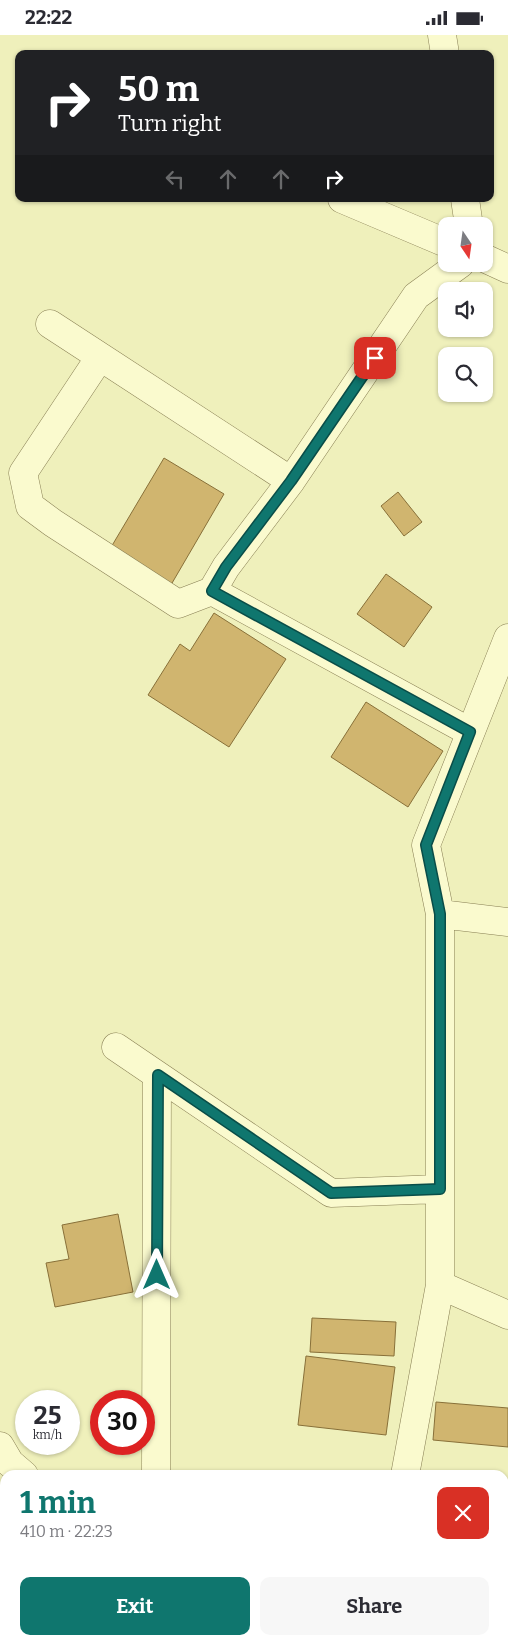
<!DOCTYPE html>
<html lang="en">
<head>
<meta charset="utf-8">
<style>
	body { margin:0; font-family:Bitter,serif; background:#f7f7f7; color:#2b2b33; height:100vh; display:flex; flex-direction:column; font-size:19px; white-space:nowrap }
	* { box-sizing:border-box; margin:0 }
	p { font-size:16px; color:#7c7c81 }
	.icon { flex:none; width:28px; height:28px; fill:none; stroke:currentColor; stroke-width:2; stroke-linecap:round; stroke-linejoin:round }
	.map { position:relative; flex:1; overflow:hidden }
	.panel { position:absolute; left:0px; top:1435px; width:509px; height:175px; display:flex; flex-direction:column; background:#fff; border-radius:15px 15px 0 0; box-shadow:0 1px 4px #0004 }
	.panel>* { flex:none }
	.guide { position:absolute; left:15px; top:15px; width:479px; height:152px; border-radius:10px; box-shadow:0 1px 4px #0004; background:#202124; color:#fff; overflow:hidden }
	.needle { width:32px; rotate:167deg }
	.tools { position:absolute; left:438px; top:182px; display:grid; gap:10px }
	.tools a { display:grid; place-items:center; width:55px; height:55px; border-radius:10px; background:#fff; box-shadow:0 1px 4px #0004; font-size:25px }
	.speed { position:absolute; left:15px; top:1355px; display:flex; gap:10px; font-size:25px; font-weight:700; text-align:center }
	.speed>* { display:grid; place-content:center; width:65px; height:65px; border-radius:50%; background:#fff; box-shadow:0 1px 4px #0004; line-height:1 }
	.speed small { font-size:12px; font-weight:400 }
	.speed .limit { border:8px solid #d22; background:#fff; color:#111 }
	.pin { position:absolute; display:grid; place-items:center; width:42px; height:42px; color:#fff; margin:-21px; border-radius:10px; box-shadow:0 2px 8px #0006 }
	.me { position:absolute; width:55px; margin:-28px; rotate:0deg; stroke-linejoin:round; filter:drop-shadow(0 0 4px #0008) }
	.turn { display:flex; align-items:center; gap:18px; height:105px; padding:0 20px; font-size:22px }
	.turn .icon { width:65px; height:65px; stroke-width:2.5 }
	.turn b { display:block; font-size:35px; line-height:42px }
	.lanes { display:flex; align-items:center; height:48px; padding:0 20px; background:#0003; justify-content:center; gap:25px; direction:ltr }
	.lanes .off { opacity:.35 }
	.round { display:grid; place-items:center; flex:none; width:52px; height:52px; border-radius:10px; background:#f7f7f7 }
	.overview { display:flex; align-items:center; justify-content:space-between; height:85px; padding:0 20px }
	h1 { font-size:30px; font-weight:700; line-height:38px; color:#0f766e }
	.button { display:flex; gap:10px; margin-top:auto; padding:10px 20px }
	.button a { flex:1; height:58px; border-radius:10px; background:#0f766e; color:#fff; font-size:20px; font-weight:700; line-height:58px; text-align:center }
	.button a+a { background:#f7f7f7; color:#2b2b33 }
	.status { display:flex; justify-content:space-between; align-items:center; height:35px; padding:0 25px; background:#fff; direction:ltr }
	.status svg { height:14px; fill:currentColor }
	.map>svg:first-child { display:block }
</style>
</head>
<body>
<div class="status"><b>22:22</b><svg viewBox="0 0 49 12"><path d="M0 12V9h3v3zM5 12V6h3v6zM10 12V3h3v9zM15 12V0h3v12zM26 1h20v11H26zM47 4h2v5h-2z"/></svg></div>
<div class="map">
<svg width="508" height="1610" viewBox="0 0 508 1610">
	<rect width="100%" height="100%" fill="#eff0bb"/>
	<path fill="#d0b56f" stroke="#887039" d="M164 423 224 459 168 555 107 519Z
		M398 457 422 487 404 501 381 471Z
		M386 539 432 572 404 612 357 579Z
		M214 578 286 624 229 712 148 660 180 609 190 616Z
		M366 667 443 716 408 772 331 722Z
		M118 1179 133 1257 55 1272 46 1228 69 1224 62 1190Z
		M312 1283 396 1287 394 1321 310 1317Z
		M306 1321 395 1332 386 1400 298 1390Z
		M436 1367 508 1373V1412L433 1405Z
		M504 1450H508V1517L504 1516Z
		M210 1605H264L263 1610H209Z
		M309 1605H370L369 1610H308Z
		M393 1605H420L419 1610H393Z"/>
	<g fill="none" stroke-linecap="round" stroke-linejoin="round">
		<g stroke="#887f54" stroke-width="29">
			<path id="minor" d="M442 0 445 19
				M342 164 446 208
				M465 164 469 191
				M484 223 508 234
				M460 229 416 261 291 446 226 532 212 556 470 697
				M50 289 291 446
				M100 322 23 438 30 471 53 488 178 569 212 556
				M440 879 508 887
				M116 1012 331 1158 440 1154
				M440 1250 508 1280
				M0 1411 10 1428 24 1440
				M156 1440 157 1040
				M405 1440 440 1250V879L426 810 508 603
				M504 1535H508
				M27 1605V1610
				M196 1610V1605
				M381 1610 382 1605"/>
		</g>
		<use href="#minor" stroke="#faface" stroke-width="28"/>
	</g>
	<g fill="none" stroke-linecap="round" stroke-linejoin="round">
		<g stroke="#0a4d48" stroke-width="12">
			<path id="route" d="M157 1240 158 1040 331 1158 440 1154V879L426 810 470 697 212 556 226 532 291 446 375 323"/>
		</g>
		<use href="#route" stroke="#0f766e" stroke-width="9"/>
	</g>
</svg>
<div class="tools">
<a><svg class="needle" viewBox="-14 -14 28 28"><path d="M0-13l5 13h-10z" fill="#e53935"/><path d="M0 13l5-13h-10z" fill="#7c7c81"/></svg></a>
<a><svg class="icon" aria-label="sound" viewBox="0 0 24 24"><path d="M4 9h4l5-4v14l-5-4H4zM17 9q2 3 0 6"/></svg></a>
<a><svg class="icon" aria-label="search" viewBox="0 0 24 24"><circle cx="10" cy="10" r="6"/><path d="M15 15l6 6"/></svg></a>
</div>
<div class="speed"><div>25<small>km/h</small></div><div class="limit">30</div></div>
<div class="pin" style="left:375px;top:323px;background:#d93025"><svg class="icon" aria-label="arrive" viewBox="0 0 24 24"><path d="M6 21V4h12l-3 4 3 4H6"/></svg></div>
<svg class="me" style="left:157px;top:1240px" viewBox="-20 -20 40 40"><path d="M0-17L14 15 0 8-14 15z" fill="#0f766e" stroke="#fff" stroke-width="4"/></svg>
<div class="guide">
<div class="turn"><svg class="icon" aria-label="right" viewBox="0 0 24 24"><path d="M7 20v-9h11M14 6l5 5-5 5"/></svg><div><b>50 m</b>Turn right</div></div>
<div class="lanes"><svg class="icon off" aria-label="left" viewBox="0 0 24 24"><path d="M17 20v-9H6M10 6l-5 5 5 5"/></svg><svg class="icon off" aria-label="ahead" viewBox="0 0 24 24"><path d="M12 20V5M6 11l6-6 6 6"/></svg><svg class="icon off" aria-label="ahead" viewBox="0 0 24 24"><path d="M12 20V5M6 11l6-6 6 6"/></svg><svg class="icon" aria-label="right" viewBox="0 0 24 24"><path d="M7 20v-9h11M14 6l5 5-5 5"/></svg></div>
</div>
<section class="panel">
<div class="overview"><div><h1>1 min</h1><p>410 m · 22:23</p></div><a class="round" style="background:#d93025;color:#fff"><svg class="icon" aria-label="close" viewBox="0 0 24 24"><path d="M6 6l12 12M18 6L6 18"/></svg></a></div>
<div class="button"><a>Exit</a><a>Share</a></div>
</section>
</div>
</body>
</html>
